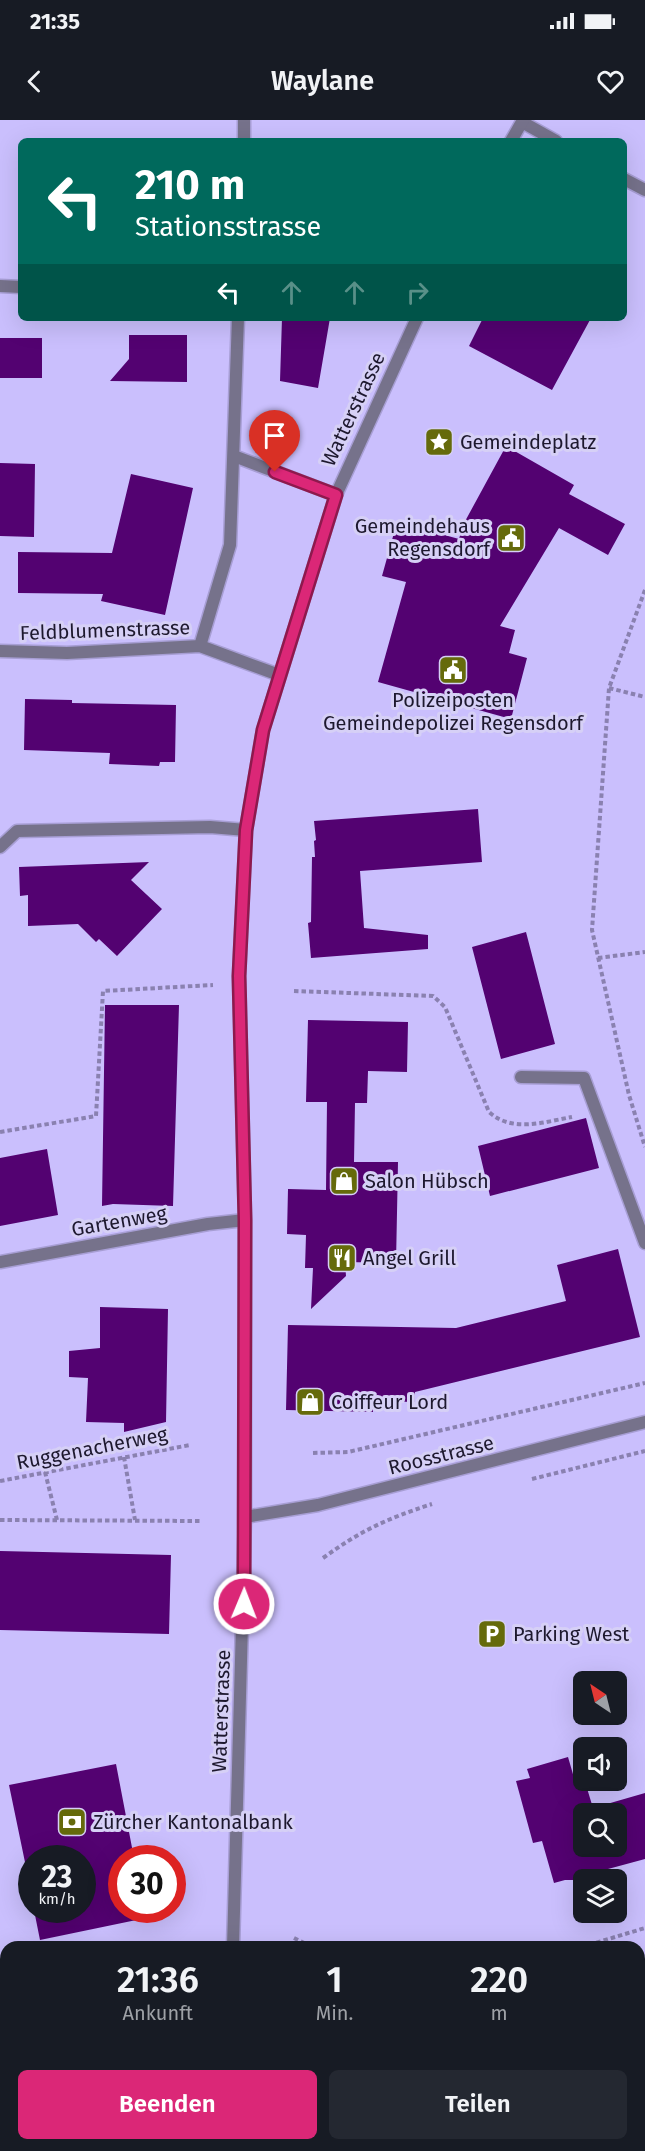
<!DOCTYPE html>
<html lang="de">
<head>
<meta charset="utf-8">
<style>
	body { margin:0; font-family:"Fira Sans",sans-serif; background:#242831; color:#f1f3f6; height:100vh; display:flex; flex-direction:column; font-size:22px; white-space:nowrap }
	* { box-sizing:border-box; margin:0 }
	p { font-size:20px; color:#9ea1a6 }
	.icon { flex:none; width:33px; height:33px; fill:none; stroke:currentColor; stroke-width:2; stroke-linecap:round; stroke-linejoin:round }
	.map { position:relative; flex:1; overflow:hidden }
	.details { position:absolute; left:0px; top:1821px; width:645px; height:210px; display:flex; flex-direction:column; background:#171b24; border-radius:18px 18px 0 0; box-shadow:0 6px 24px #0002 }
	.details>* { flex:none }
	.banner { position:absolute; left:18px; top:18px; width:609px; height:183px; border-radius:9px; box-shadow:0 6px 24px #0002; background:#00695c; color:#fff; overflow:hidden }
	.needle { width:39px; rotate:325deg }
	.controls { position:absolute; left:573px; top:1551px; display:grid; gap:12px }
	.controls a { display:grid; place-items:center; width:54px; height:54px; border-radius:9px; background:#171b24; box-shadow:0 6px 24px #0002; font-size:30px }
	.speed { position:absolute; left:18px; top:1725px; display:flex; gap:12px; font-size:30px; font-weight:700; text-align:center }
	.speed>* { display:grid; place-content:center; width:78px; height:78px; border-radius:50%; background:#171b24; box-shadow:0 6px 24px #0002; line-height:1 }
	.speed small { font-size:15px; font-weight:400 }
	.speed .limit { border:9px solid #d22; background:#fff; color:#111 }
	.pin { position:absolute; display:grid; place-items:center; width:51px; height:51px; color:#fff; margin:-62px -26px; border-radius:50% 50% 50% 0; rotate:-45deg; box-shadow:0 0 6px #0007 }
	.pin .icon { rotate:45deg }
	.me { position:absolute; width:66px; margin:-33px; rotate:1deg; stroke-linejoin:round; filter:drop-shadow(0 0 4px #0008) }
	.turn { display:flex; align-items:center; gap:21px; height:126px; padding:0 18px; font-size:27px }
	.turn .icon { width:78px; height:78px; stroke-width:2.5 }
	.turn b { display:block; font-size:42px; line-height:51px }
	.lanes { display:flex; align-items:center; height:57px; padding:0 18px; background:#0003; justify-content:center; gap:30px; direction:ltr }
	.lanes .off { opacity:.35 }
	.eta { display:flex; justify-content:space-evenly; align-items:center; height:102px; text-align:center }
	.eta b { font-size:36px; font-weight:600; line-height:42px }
	.action { display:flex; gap:12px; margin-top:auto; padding:12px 18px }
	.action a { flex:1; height:69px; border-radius:9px; background:#db2777; color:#fff; font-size:24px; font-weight:600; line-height:69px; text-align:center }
	.action a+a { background:#242831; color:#f1f3f6 }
	.status { display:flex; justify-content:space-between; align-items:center; height:42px; padding:0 30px; background:#171b24; direction:ltr }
	.status svg { height:16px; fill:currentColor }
	header { display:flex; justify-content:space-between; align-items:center; height:78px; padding:0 18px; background:#171b24; font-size:27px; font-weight:600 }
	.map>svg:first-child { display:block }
</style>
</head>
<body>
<div class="status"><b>21:35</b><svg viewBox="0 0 49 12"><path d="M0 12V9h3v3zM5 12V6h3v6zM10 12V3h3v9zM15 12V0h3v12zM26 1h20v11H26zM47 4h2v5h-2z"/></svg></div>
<header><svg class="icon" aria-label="back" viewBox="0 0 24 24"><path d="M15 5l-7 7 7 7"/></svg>Waylane<svg class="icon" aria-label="heart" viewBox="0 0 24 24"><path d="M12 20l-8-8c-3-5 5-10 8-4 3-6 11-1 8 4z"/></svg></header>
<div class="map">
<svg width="645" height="2031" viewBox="0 0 645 2031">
	<rect width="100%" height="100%" fill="#cabffd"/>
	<path fill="#530271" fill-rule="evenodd" d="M282 198H330L318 268 280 261Z
		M483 198H591L552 270 469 226Z
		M129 215H187V262L110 261 129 239Z
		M0 218H42V258H0Z
		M506 326 574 365 569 374 625 404 608 435 559 408 500 506 515 510 509 533 527 538 511 599 378 562 406 462 382 456 397 402 459 419 463 405Z
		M0 343 35 344 34 417 0 416Z
		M131 354 193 368 165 495 101 481 103 474 18 473V432L112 433Z
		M25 579 72 580V583L176 585 175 642H160L159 646 109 644 110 633 24 630Z
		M478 689 482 742 360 751 364 808 428 815V829L311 838 308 803 311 802 312 737H315L314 721 316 720 314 701Z
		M149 742 131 760 162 789 117 836 99 819 96 822 78 804 28 806V775L20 776 19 747Z
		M526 812 555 924 501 939 472 827Z
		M105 885H179L173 1086 113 1084 102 1086Z
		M308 900 408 902 407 952 368 951 367 983H355L354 1042H398L396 1143 345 1142 346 1156 311 1189 313 1148H305L306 1115 287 1114 288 1069 326 1070 327 982H306Z
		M586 998 599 1048 490 1076 478 1026Z
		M47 1029 58 1095 0 1106V1038Z
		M618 1129 640 1217 415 1272V1282L373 1281V1292L286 1290 288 1205 456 1208 566 1181 557 1145Z
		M100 1187 168 1189 166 1302 124 1312V1303L86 1302 88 1258 69 1257V1231L100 1228Z
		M0 1431 171 1435 169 1514 0 1510Z
		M568 1637 577 1668 586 1665 593 1688 645 1673V1739L608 1749 611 1760H565L554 1763 542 1721 533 1723 516 1661 530 1658 527 1649ZM584 1694H616V1726H584Z
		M116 1644 134 1738H122V1790H145L146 1798 40 1820 34 1790H82V1738H32V1776L9 1665Z"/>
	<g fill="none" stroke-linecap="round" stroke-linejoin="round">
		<g stroke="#a79ed4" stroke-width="15">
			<path id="service" d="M522 2 556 21
				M624 59 645 70
				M0 727 17 711 210 707 246 710
				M521 957 584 958 645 1123"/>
		</g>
		<g stroke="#a79ed4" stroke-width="15">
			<path id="minor" d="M244 21V0
				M511 21 523 0
				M0 166 21 167
				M234 336 336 375
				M200 526 230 425 238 198
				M0 531 67 533 200 526 279 555
				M0 1142 208 1104 245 1100
				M245 1397 318 1385 645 1302
				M233 1827 245 1397V1100L239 856 246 710 263 610 336 375 417 198
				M0 1911H6
				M240 2025 241 2031"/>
		</g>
		<path stroke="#8a81b0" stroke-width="4" stroke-dasharray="4.5 3" stroke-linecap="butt" d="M645 470 609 568 592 810 629 975 645 1027
			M609 568 645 577
			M598 838 645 832
			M294 871 433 876 445 887 489 992C512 1013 544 1002 572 997
			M0 1012 96 996 103 871 213 865
			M313 1333 348 1332 645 1263
			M124 1337 135 1400
			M45 1352 57 1400
			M532 1359 645 1331
			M0 1361 190 1325
			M0 1400 201 1401
			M323 1438C362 1410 386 1399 432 1384
			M294 1818 312 1827
			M582 1827 645 1808
			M639 1906 645 1907
			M639 1950 645 1946
			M482 2025 484 2031
			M607 2031 608 2025"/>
		<use href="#service" stroke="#76728b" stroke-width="12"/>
		<use href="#minor" stroke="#76728b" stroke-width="12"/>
	</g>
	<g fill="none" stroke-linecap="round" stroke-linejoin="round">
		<g stroke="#8e194d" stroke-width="15">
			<path id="route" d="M244 1484 245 1100 239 856 246 710 263 610 336 375 275 352"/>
		</g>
		<use href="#route" stroke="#db2777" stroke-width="10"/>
	</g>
	<defs>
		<g id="sight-square" transform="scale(1.5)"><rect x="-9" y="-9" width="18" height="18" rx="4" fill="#656a0b" stroke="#d6d0f6"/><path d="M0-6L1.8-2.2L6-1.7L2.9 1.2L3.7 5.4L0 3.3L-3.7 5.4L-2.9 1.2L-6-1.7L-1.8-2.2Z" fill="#fff"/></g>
		<g id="civic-square" transform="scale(1.5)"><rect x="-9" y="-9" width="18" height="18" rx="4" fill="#656a0b" stroke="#d6d0f6"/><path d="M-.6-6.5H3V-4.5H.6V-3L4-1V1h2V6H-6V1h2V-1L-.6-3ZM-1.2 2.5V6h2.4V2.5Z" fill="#fff"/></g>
		<g id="shop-square" transform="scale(1.5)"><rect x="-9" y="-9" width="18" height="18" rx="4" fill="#656a0b" stroke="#d6d0f6"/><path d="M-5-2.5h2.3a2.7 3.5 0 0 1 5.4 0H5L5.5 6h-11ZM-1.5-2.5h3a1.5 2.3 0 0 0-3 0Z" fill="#fff"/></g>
		<g id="restaurant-square" transform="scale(1.5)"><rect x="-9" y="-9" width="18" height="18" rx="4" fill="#656a0b" stroke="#d6d0f6"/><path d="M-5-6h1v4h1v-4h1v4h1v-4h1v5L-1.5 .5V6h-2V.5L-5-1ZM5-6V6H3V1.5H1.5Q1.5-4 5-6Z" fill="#fff"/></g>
		<g id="parking-square" transform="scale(1.5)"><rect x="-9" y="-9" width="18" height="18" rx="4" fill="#656a0b" stroke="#d6d0f6"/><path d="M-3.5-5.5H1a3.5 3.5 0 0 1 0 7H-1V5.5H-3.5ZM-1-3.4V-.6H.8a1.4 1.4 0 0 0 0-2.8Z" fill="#fff"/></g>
		<g id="bank-square" transform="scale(1.5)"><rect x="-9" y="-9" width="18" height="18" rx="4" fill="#656a0b" stroke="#d6d0f6"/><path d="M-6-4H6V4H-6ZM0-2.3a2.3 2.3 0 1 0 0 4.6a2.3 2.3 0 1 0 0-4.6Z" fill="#fff"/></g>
	</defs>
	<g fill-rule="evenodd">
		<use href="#sight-square" x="439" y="322"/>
		<use href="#civic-square" x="511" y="418"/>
		<use href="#civic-square" x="453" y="550"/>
		<use href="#shop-square" x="344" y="1061"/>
		<use href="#restaurant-square" x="342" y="1138"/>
		<use href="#shop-square" x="310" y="1282"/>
		<use href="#parking-square" x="492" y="1514"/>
		<use href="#bank-square" x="72" y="1702"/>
	</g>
	<g text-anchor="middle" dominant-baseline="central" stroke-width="6" stroke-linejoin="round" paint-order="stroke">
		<g font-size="20" fill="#1d182e" stroke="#d6d0f6">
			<text transform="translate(353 289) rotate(-65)">Watterstrasse</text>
			<text transform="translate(105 510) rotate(-2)">Feldblumenstrasse</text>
			<text transform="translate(119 1101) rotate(-10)">Gartenweg</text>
			<text transform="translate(92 1328) rotate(-11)">Ruggenacherweg</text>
			<text transform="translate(441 1335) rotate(-14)">Roosstrasse</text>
			<text transform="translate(221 1591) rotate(-88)">Watterstrasse</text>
		</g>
		<g font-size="20" fill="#1d182e" stroke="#d6d0f6" text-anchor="start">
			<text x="460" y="322">Gemeindeplatz</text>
			<text x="490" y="406" text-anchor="end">Gemeindehaus<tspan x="490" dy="23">Regensdorf</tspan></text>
			<text x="453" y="580" text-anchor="middle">Polizeiposten<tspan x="453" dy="23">Gemeindepolizei Regensdorf</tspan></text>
			<text x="365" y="1061">Salon Hübsch</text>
			<text x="363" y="1138">Angel Grill</text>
			<text x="331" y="1282">Coiffeur Lord</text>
			<text x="513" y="1514">Parking West</text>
			<text x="93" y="1702">Zürcher Kantonalbank</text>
		</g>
	</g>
</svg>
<div class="controls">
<a><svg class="needle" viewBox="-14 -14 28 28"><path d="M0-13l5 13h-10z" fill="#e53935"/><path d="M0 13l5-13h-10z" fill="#9ea1a6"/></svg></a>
<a><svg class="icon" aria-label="sound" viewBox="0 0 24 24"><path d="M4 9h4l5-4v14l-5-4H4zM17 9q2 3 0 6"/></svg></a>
<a><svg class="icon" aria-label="search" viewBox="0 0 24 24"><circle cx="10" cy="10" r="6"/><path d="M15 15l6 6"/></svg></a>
<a><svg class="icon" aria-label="layers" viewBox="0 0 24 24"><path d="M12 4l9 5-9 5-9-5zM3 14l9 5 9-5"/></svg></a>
</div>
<div class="speed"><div>23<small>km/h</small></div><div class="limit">30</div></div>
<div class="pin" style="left:275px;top:352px;background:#d93025"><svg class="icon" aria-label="arrive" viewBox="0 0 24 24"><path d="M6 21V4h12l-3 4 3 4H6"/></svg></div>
<svg class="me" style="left:244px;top:1484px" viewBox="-20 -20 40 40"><circle r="17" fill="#db2777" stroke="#fff" stroke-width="3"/><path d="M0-11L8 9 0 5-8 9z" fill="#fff"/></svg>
<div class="banner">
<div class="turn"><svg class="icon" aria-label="left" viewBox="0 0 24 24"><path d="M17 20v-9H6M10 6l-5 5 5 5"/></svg><div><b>210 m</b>Stationsstrasse</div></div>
<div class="lanes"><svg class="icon" aria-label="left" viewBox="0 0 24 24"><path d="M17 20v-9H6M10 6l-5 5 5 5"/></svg><svg class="icon off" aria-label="ahead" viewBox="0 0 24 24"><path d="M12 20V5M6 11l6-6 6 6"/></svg><svg class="icon off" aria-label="ahead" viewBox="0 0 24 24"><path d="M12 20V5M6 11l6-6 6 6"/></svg><svg class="icon off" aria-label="right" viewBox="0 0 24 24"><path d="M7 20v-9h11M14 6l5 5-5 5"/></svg></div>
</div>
<section class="details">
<div class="eta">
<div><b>21:36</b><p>Ankunft</p></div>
<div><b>1</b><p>Min.</p></div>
<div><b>220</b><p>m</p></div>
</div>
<div class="action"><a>Beenden</a><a>Teilen</a></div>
</section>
</div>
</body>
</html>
